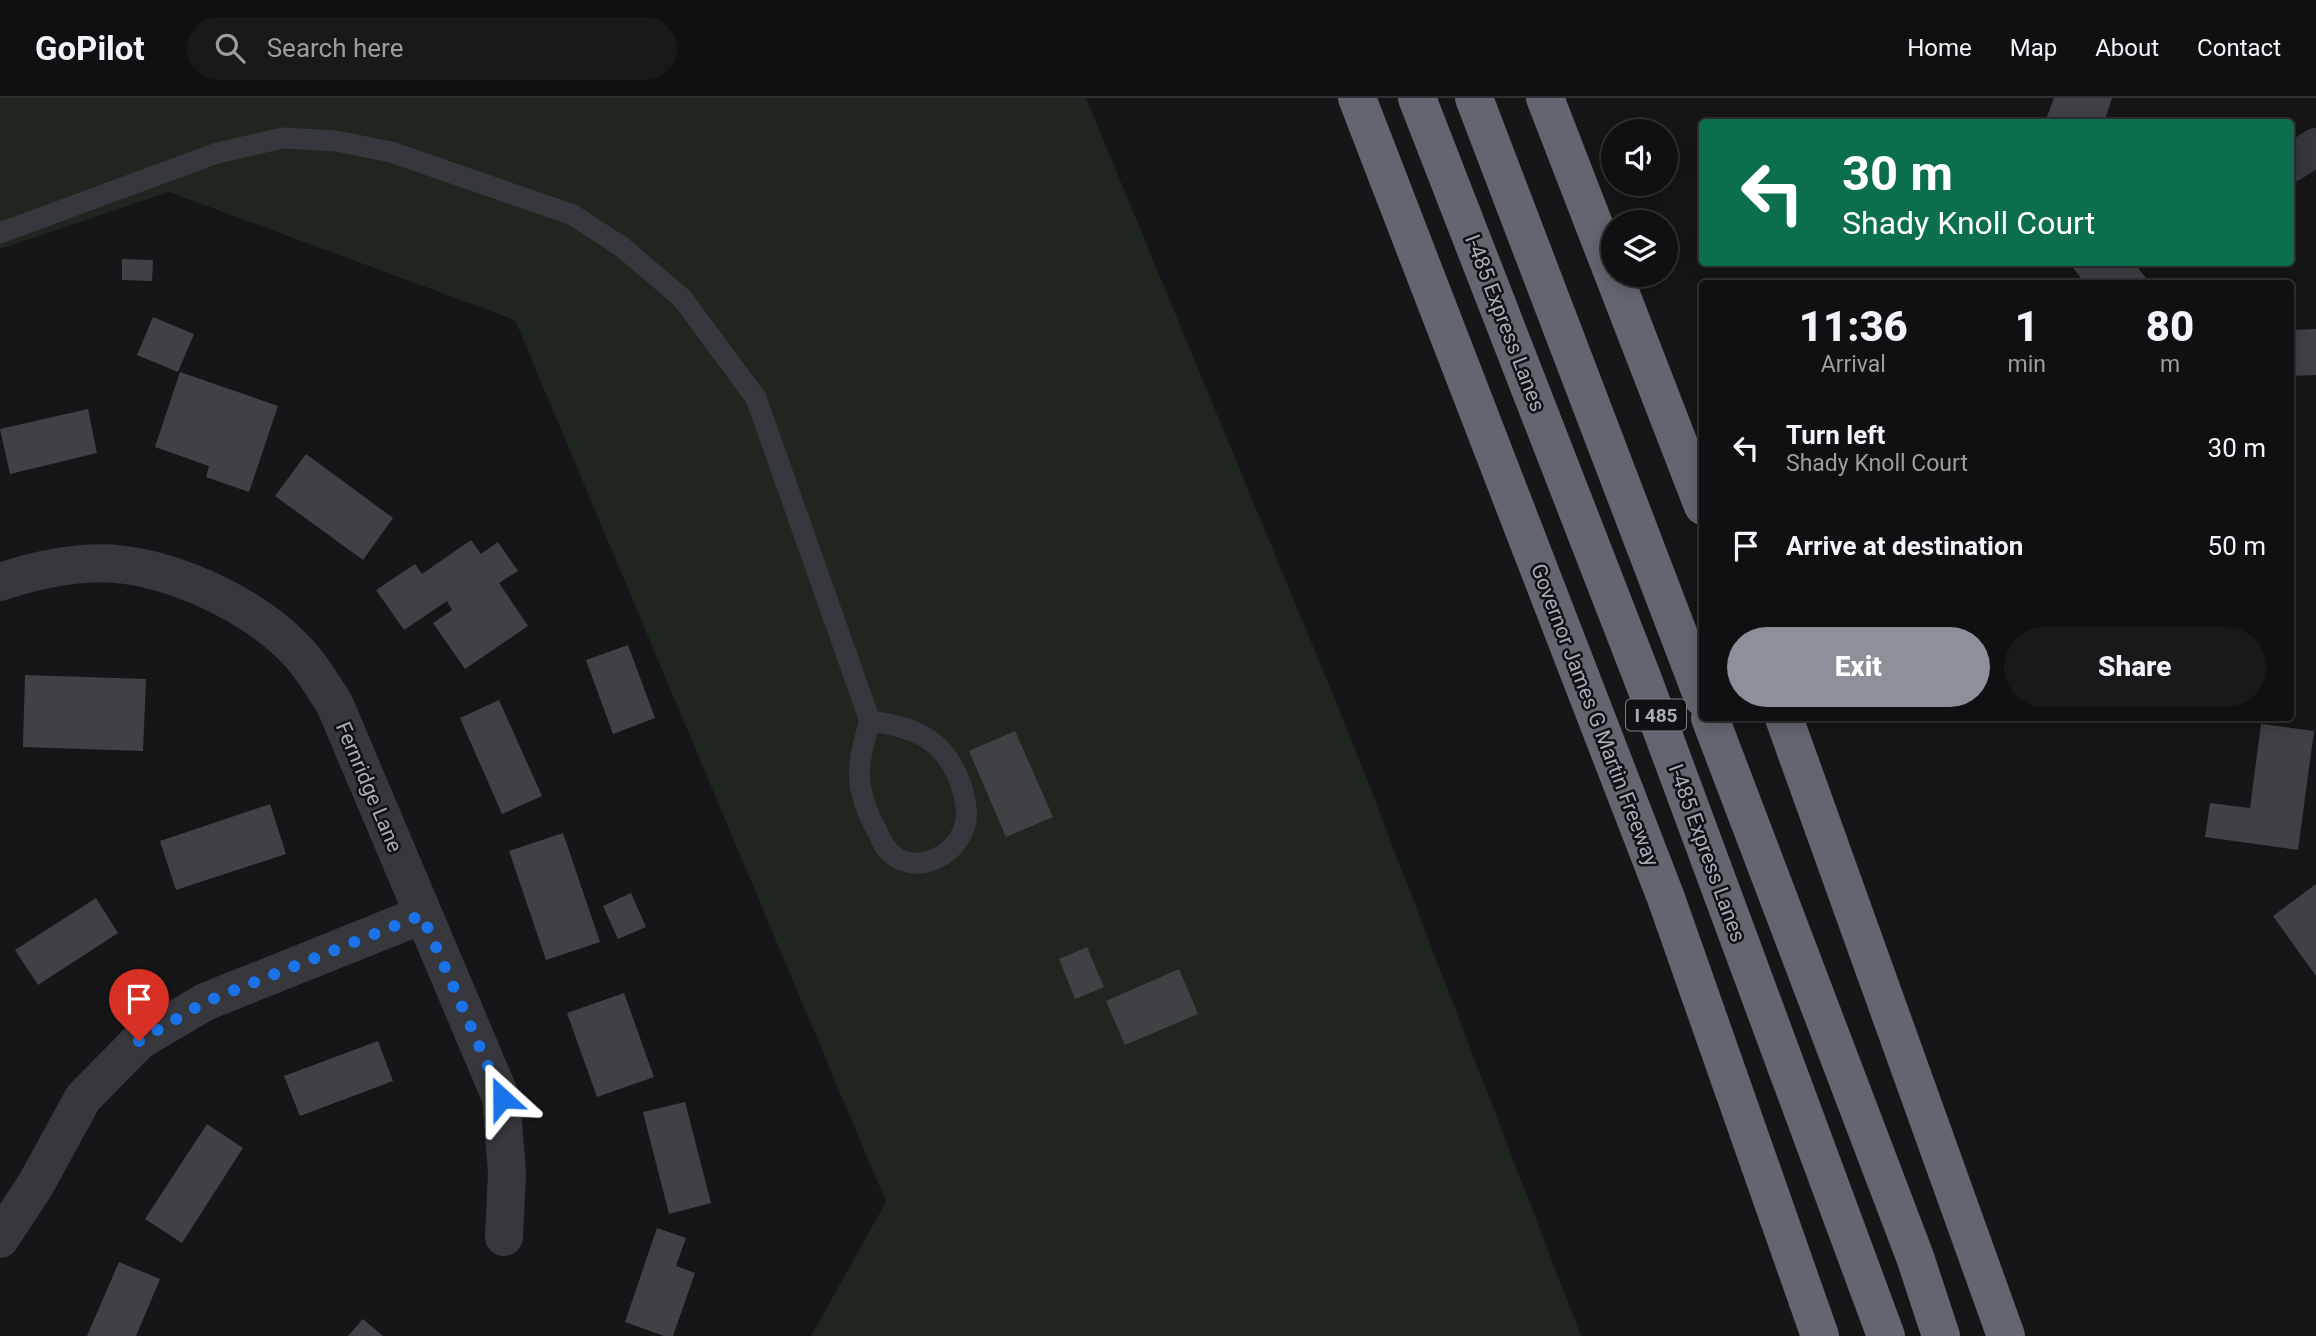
<!DOCTYPE html>
<html lang="en">
<head>
<meta charset="utf-8">
<style>
	body { margin:0; font-family:Roboto,sans-serif; background:#19191b; color:#f1f3f6; height:100vh; display:flex; flex-direction:column; font-size:26px; white-space:nowrap }
	* { box-sizing:border-box; margin:0 }
	p { font-size:23px; color:#9c9d9f }
	.icon { flex:none; width:38px; height:38px; fill:none; stroke:currentColor; stroke-width:2; stroke-linecap:round; stroke-linejoin:round }
	.map { position:relative; flex:1; overflow:hidden }
	.sheet { position:absolute; left:1699px; top:182px; width:595px; height:441px; display:flex; flex-direction:column; background:#101012; border-radius:7px; box-shadow:0 4px 18px #0003,0 0 0 2px #303032 }
	.sheet>* { flex:none }
	.banner { position:absolute; left:1699px; top:21px; width:595px; height:147px; border-radius:7px; box-shadow:0 4px 18px #0003,0 0 0 2px #303032; background:#0b6e4f; color:#fff; overflow:hidden }
	.fabs { position:absolute; left:1601px; top:21px; display:grid; gap:14px }
	.fabs a { display:grid; place-items:center; width:77px; height:77px; border-radius:50%; background:#101012; box-shadow:0 4px 18px #0003,0 0 0 2px #303032; font-size:35px }
	.pin { position:absolute; display:grid; place-items:center; width:60px; height:60px; color:#fff; margin:-72px -30px; border-radius:50% 50% 50% 0; rotate:-45deg; box-shadow:0 0 7px #0007 }
	.pin .icon { rotate:45deg }
	.me { position:absolute; width:77px; margin:-38px; rotate:336deg; stroke-linejoin:round; filter:drop-shadow(0 0 5px #0008) }
	.turn { display:flex; align-items:center; gap:24px; height:147px; padding:0 28px; font-size:32px }
	.turn .icon { width:91px; height:91px; stroke-width:2.5 }
	.turn b { display:block; font-size:49px; line-height:60px }
	.eta { display:flex; justify-content:space-evenly; align-items:center; height:119px; text-align:center }
	.eta b { font-size:42px; font-weight:800; line-height:49px }
	.cta { display:flex; gap:14px; margin-top:auto; padding:14px 28px }
	.cta a { flex:1; height:80px; border-radius:42px; background:#8c9099; color:#fff; font-size:28px; font-weight:800; line-height:80px; text-align:center }
	.cta a+a { background:#19191b; color:#f1f3f6 }
	ul { padding:0; list-style:none }
	li { display:flex; align-items:center; gap:21px; height:98px; padding:0 28px }
	li div { flex:1 }
	li b { display:block; font-size:26px }
	li em { font-style:normal }
	header { display:flex; align-items:center; gap:42px; box-sizing:border-box; height:98px; padding:0 35px; background:#101012; border-bottom:2px solid #303032 }
	header strong { font-size:33px }
	nav { display:flex; gap:38px; margin-inline-start:auto; font-size:24px }
	.search { width:490px; height:63px; background:#19191b; display:flex; align-items:center; gap:18px; box-sizing:border-box; padding:0 24px; border-radius:38px; color:#9c9d9f; font-size:26px }
	.map>svg:first-child { display:block }
</style>
</head>
<body>
<header>
<strong>GoPilot</strong>
<div class="search"><svg class="icon" aria-label="search" viewBox="0 0 24 24"><circle cx="10" cy="10" r="6"/><path d="M15 15l6 6"/></svg>Search here</div>
<nav><a>Home</a><a>Map</a><a>About</a><a>Contact</a></nav>
</header>
<div class="map">
<svg width="2316" height="1238" viewBox="0 0 2316 1238">
	<rect width="100%" height="100%" fill="#161618"/>
	<path fill="#1e261f" d="M0 0H1086L1351 640 1581 1238H811L886 1104 515 222 169 94 0 151Z"/>
	<path fill="#404145" d="M2054 0H2112L2104 24H2045Z
		M122 161 153 162 152 183 122 182Z
		M2069 164H2138L2135 166 2146 180 2143 186H2085Z
		M153 219 194 236 178 274 137 257Z
		M2316 231V277L2291 278V232Z
		M180 274 278 308 249 394 206 379 209 368 155 349Z
		M88 311 97 355 10 376 0 331Z
		M306 356 393 420 363 462 275 398Z
		M471 442 481 456 498 444 518 473 499 485 528 528 465 571 433 525 452 512 447 503 404 532 376 492 415 466 422 476Z
		M628 547 655 620 613 636 586 562Z
		M25 577 146 581 143 653 23 649Z
		M499 602 542 698 502 716 460 620Z
		M2261 626 2314 633 2298 752 2205 739 2210 705 2250 710Z
		M1015 633 1053 719 1006 739 969 653Z
		M270 706 286 756 176 792 160 743Z
		M563 735 600 844 546 862 509 753Z
		M2316 786V878L2273 818Z
		M631 795 646 829 618 841 603 808Z
		M96 800 118 835 38 887 15 852Z
		M1087 849 1104 889 1075 901 1059 861Z
		M1179 871 1198 916 1125 947 1106 903Z
		M624 895 654 979 597 999 567 915Z
		M378 943 393 983 300 1018 284 978Z
		M685 1004 711 1105 669 1116 643 1014Z
		M207 1026 243 1050 182 1145 145 1121Z
		M657 1130 686 1140 676 1168 695 1175 673 1238H664L625 1224Z
		M119 1164 160 1181 136 1238H87Z
		M363 1221 383 1238H348Z"/>
	<g fill="none" stroke-linecap="round" stroke-linejoin="round">
		<path stroke="#37383d" stroke-width="21" d="M0 135 217 55 283 40 336 43 391 54 573 117 622 149 682 200 756 300 870 623C856 666 854 690 876 731 879 737 882 744 886 750 911 781 956 760 965 727 968 716 965 700 962 690 947 642 916 629 870 623"/>
		<path stroke="#37383d" stroke-width="38" d="M2291 65 2316 49
			M0 484C27 475 55 468 84 466 151 459 243 500 290 546 309 564 321 585 335 607L501 1000 507 1074 504 1139
			M0 1141 36 1086 83 1000 139 943 205 904 422 817"/>
		<path stroke="#63666e" stroke-width="38" d="M1357 0 1666 800 1820 1238
			M1417 0 1642 579 1886 1238
			M1474 0 1703 600
			M1545 0 1703 408
			M1710 620 1915 1159 1941 1238
			M1784 620 2006 1238"/>
	</g>
	<g fill="none" stroke-linecap="round" stroke-linejoin="round">
		<path stroke="#1a73e8" stroke-width="12" stroke-dasharray="0 21.6" d="M139 943 205 904 422 817 502 1000"/>
	</g>
	<g text-anchor="middle" dominant-baseline="central" stroke-width="5" stroke-linejoin="round" paint-order="stroke">
		<rect fill="#111113" stroke="#7b7e86" stroke-width="2" x="1626" y="601.5" width="60" height="31" rx="5"/>
		<g font-size="19" font-weight="bold" fill="#a8adb8">
			<text x="1656" y="617">I 485</text>
		</g>
		<g font-size="21" fill="#a8adb8" stroke="#111113">
			<text transform="translate(1505 225) rotate(69)">I-485 Express Lanes</text>
			<text transform="translate(1595 617) rotate(69)">Governor James G Martin Freeway</text>
			<text transform="translate(369 689) rotate(67)">Fernridge Lane</text>
			<text transform="translate(1707 755) rotate(70)">I-485 Express Lanes</text>
		</g>
	</g>
</svg>
<div class="fabs">
<a><svg class="icon" aria-label="sound" viewBox="0 0 24 24"><path d="M4 9h4l5-4v14l-5-4H4zM17 9q2 3 0 6"/></svg></a>
<a><svg class="icon" aria-label="layers" viewBox="0 0 24 24"><path d="M12 4l9 5-9 5-9-5zM3 14l9 5 9-5"/></svg></a>
</div>
<div class="pin" style="left:139px;top:943px;background:#d93025"><svg class="icon" aria-label="arrive" viewBox="0 0 24 24"><path d="M6 21V4h12l-3 4 3 4H6"/></svg></div>
<svg class="me" style="left:502px;top:1000px" viewBox="-20 -20 40 40"><path d="M0-17L14 15 0 8-14 15z" fill="#1a73e8" stroke="#fff" stroke-width="4"/></svg>
<div class="banner">
<div class="turn"><svg class="icon" aria-label="left" viewBox="0 0 24 24"><path d="M17 20v-9H6M10 6l-5 5 5 5"/></svg><div><b>30 m</b>Shady Knoll Court</div></div>
</div>
<section class="sheet">
<div class="eta">
<div><b>11:36</b><p>Arrival</p></div>
<div><b>1</b><p>min</p></div>
<div><b>80</b><p>m</p></div>
</div>
<ul>
<li><svg class="icon" aria-label="left" viewBox="0 0 24 24"><path d="M17 20v-9H6M10 6l-5 5 5 5"/></svg><div><b>Turn left</b><p>Shady Knoll Court</p></div><em>30 m</em></li>
<li><svg class="icon" aria-label="arrive" viewBox="0 0 24 24"><path d="M6 21V4h12l-3 4 3 4H6"/></svg><div><b>Arrive at destination</b></div><em>50 m</em></li>
</ul>
<div class="cta"><a>Exit</a><a>Share</a></div>
</section>
</div>
</body>
</html>
